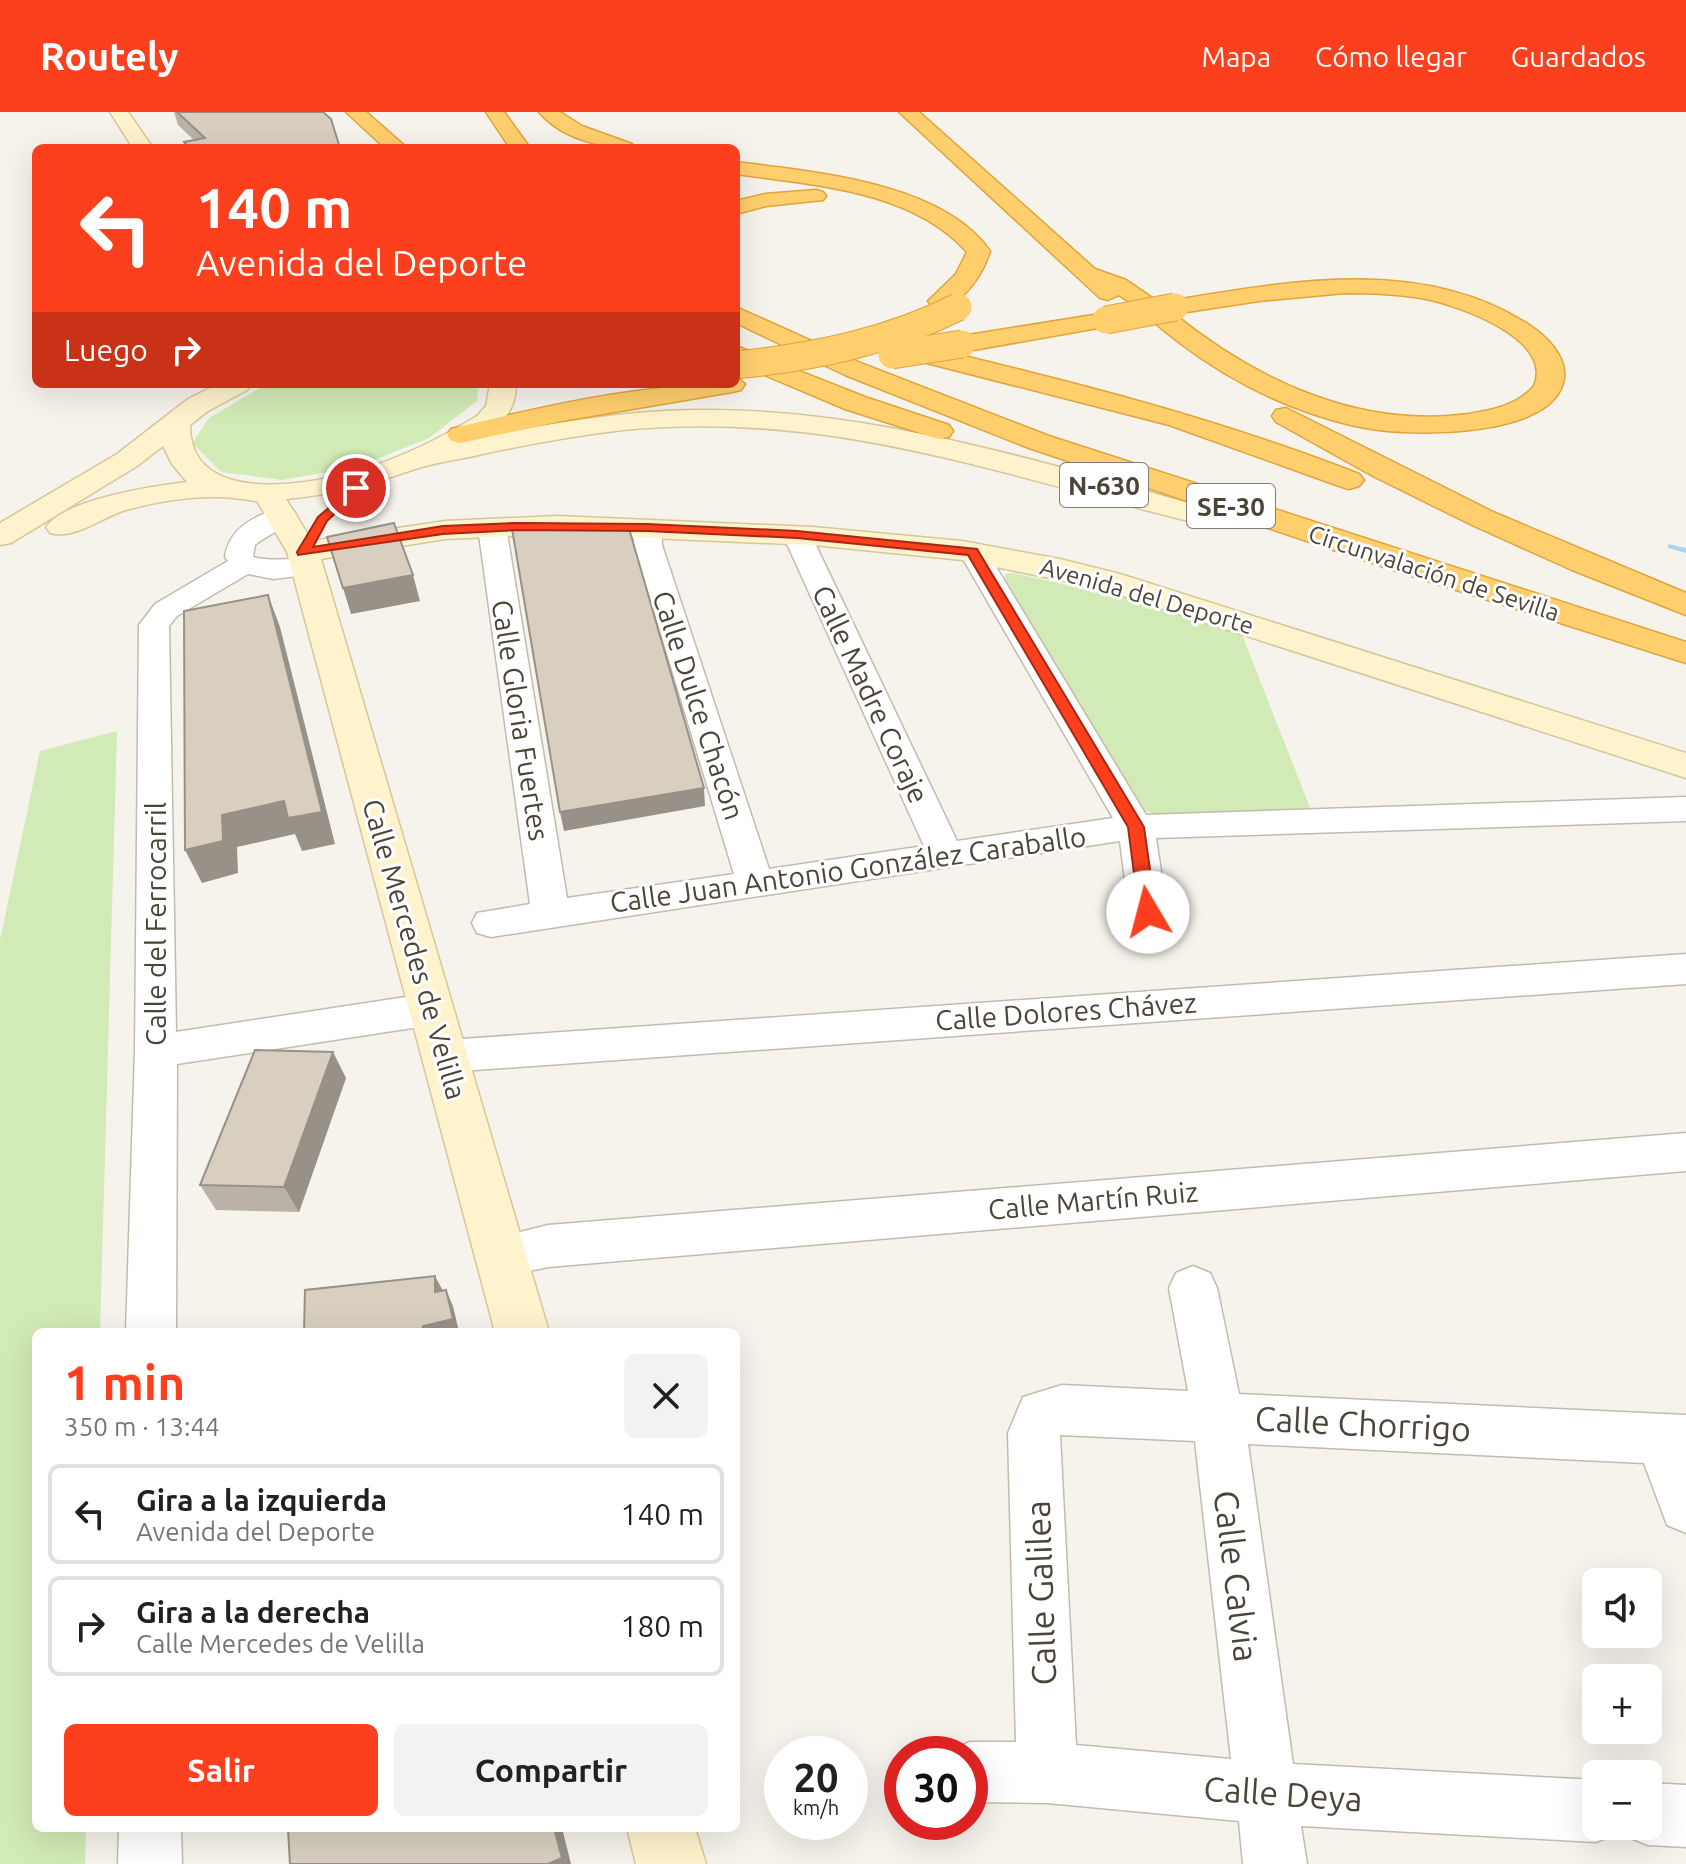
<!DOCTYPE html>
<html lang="es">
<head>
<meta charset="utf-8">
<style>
	body { margin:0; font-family:Ubuntu,sans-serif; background:#f2f2f2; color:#202124; height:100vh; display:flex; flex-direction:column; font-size:30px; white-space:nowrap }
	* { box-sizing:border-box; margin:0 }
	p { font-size:26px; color:#757577 }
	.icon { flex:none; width:44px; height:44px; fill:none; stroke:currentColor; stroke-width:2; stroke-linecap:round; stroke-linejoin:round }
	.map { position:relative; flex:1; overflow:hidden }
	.panel { position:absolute; left:32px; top:1216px; width:708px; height:504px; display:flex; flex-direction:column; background:#fff; border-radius:12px; box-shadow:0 8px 32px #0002 }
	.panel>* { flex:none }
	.guide { position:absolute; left:32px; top:32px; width:708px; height:244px; border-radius:12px; box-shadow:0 8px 32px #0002; background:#fc3f1d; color:#fff; overflow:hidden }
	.buttons { position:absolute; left:1582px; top:1456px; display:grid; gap:16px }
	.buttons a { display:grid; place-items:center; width:80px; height:80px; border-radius:12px; background:#fff; box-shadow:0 8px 32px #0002; font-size:40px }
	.speed { position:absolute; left:764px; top:1624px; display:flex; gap:16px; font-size:40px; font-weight:700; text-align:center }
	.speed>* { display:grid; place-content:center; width:104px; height:104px; border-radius:50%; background:#fff; box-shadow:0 8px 32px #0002; line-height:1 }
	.speed small { font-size:20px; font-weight:400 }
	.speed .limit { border:12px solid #d22; background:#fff; color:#111 }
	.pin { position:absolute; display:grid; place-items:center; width:68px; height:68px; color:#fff; margin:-34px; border:4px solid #fff; border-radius:50%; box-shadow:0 2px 8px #0007 }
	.me { position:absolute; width:88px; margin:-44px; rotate:352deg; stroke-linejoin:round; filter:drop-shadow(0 0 6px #0008) }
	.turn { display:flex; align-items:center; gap:28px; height:168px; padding:0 32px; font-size:36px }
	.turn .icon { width:104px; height:104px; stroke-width:2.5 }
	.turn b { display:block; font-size:56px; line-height:68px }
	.then { display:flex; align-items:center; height:76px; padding:0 32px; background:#0003; gap:16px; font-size:30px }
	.round { display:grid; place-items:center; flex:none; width:84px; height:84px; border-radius:12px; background:#f2f2f2 }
	.headline { display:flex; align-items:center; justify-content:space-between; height:136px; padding:0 32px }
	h1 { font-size:48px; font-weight:600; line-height:60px; color:#fc3f1d }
	.primary-button { display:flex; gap:16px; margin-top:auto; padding:16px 32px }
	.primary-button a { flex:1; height:92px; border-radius:12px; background:#fc3f1d; color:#fff; font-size:32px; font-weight:600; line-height:92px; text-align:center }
	.primary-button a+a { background:#f2f2f2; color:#202124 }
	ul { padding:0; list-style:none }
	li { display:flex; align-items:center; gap:24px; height:100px; margin:0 16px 12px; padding:0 16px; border:4px solid #e0e0e0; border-radius:12px }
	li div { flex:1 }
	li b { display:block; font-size:30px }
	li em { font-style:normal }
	header { display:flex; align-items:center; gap:48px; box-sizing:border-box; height:112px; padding:0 40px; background:#fc3f1d; color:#fff }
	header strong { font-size:38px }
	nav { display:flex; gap:44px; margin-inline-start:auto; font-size:28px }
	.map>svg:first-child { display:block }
</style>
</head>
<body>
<header>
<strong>Routely</strong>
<nav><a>Mapa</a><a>Cómo llegar</a><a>Guardados</a></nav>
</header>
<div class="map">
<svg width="1686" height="1752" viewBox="0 0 1686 1752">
	<rect width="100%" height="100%" fill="#f6f3ec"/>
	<path fill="#d2eab5" d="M267 272H478L477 289 429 326 357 355 282 368 221 360 192 331 209 306Z
		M1013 461 1121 485 1242 523 1311 698 1153 702 1144 698 1005 469V462Z
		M117 619 100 1220H36V1716H86L85 1752H0V828L40 639Z"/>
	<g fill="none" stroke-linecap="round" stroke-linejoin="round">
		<path fill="#a9d4f2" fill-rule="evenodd" d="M1668 432 1686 436V441L1668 436Z"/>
		<g stroke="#c2bbae" stroke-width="3">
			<path id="street" d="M283 396 293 398 297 404C287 417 267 422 255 433L253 445C275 451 296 444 317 449L321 455 317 461 274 467 248 462 177 504 169 514 176 920 432 881 446 886 452 897 446 908 432 913 177 952 176 1220H126L135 939 139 513 155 492 228 449 225 445C229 416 256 402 283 396Z
				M492 407 502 409 506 415 567 786 734 762 634 433 633 416 637 410 647 408 657 410 661 416 662 433 769 757 924 734 783 423 787 417 797 415 807 417 811 423 957 729 1113 706 959 440 963 434 973 431 983 434 987 440 1146 703 1686 685V709L1156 726 1167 800 1161 810 1148 814 1135 810 1129 800 1120 729 491 825 477 821 472 811 477 801 530 792 478 415 482 409Z
				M1686 842V872L447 960 432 956 426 944 432 932 447 928Z
				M1686 1021V1059L548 1155 501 1165 484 1159 477 1144 484 1129 548 1113Z
				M1193 1154 1210 1161 1217 1176 1239 1282 1686 1303V1421L1667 1413 1644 1351 1248 1332 1293 1652 1596 1668V1714H1621L1618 1721 1596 1730 1301 1714 1307 1752H1243L1239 1709 1047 1691 970 1690V1642H947L949 1639 970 1630H1016L1008 1321 1023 1285 1062 1273 1188 1279 1169 1176 1176 1161ZM1060 1323 1195 1329 1231 1647 1076 1633Z
				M1648 1671 1686 1673V1735L1648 1733 1626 1724 1622 1714H1648Z
				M119 1716H181L182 1752H118Z"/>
		</g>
		<g stroke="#d6c79b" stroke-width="3">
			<path id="secondary" d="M110 0H128L153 36H133Z
				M218 272H251L247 278 208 299 190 313C190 395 308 373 361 358 400 346 443 325 477 304L486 294 490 272H516C516 300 501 314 477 326 548 312 620 299 693 298 866 295 1034 348 1199 394L1203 400 1199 406 1188 409C995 361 828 298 623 318 573 324 523 333 474 344 455 348 434 351 415 357 372 372 332 383 286 387L312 429 445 409 558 404 813 415 962 429 1060 447 1120 462 1686 641V666L1098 476 962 448 813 433 558 422 445 427 321 447 549 1220H495L287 440 257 389C244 388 232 385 219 385 190 384 154 390 126 398 102 405 75 428 50 421L46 415C65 387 154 374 187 370L172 352 163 334 137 354 11 431 0 433V411L117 342 188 287Z
				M627 1716H695L706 1752H636Z"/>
		</g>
		<g stroke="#e0a43c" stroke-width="3">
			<path id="highway" d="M346 0H366L407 36H385Z
				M486 0H504L530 36H510Z
				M539 0H560L582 14 632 32 635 36C601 36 562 27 539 0Z
				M899 0H919L1095 157 1126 168 1164 194 1175 188C1291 169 1423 144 1529 213 1545 223 1567 244 1564 266 1556 326 1415 324 1372 317 1345 313 1317 304 1291 294 1250 278 1210 254 1176 228 1156 213 1139 196 1119 183L1108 188 1100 186ZM1345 181C1372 181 1399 182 1426 187 1460 194 1554 227 1534 274 1517 294 1492 298 1468 302 1360 317 1257 269 1174 202L1259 189Z
				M736 50C813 60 942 70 990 139 983 162 965 190 940 196L932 194 928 189 956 162 967 140C912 78 813 73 736 62Z
				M816 78 823 80 826 84 823 88 766 94 736 102V89L765 82Z
				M736 195 863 252 1049 324 1686 530V551L1387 456 1029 336 845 263 736 211Z
				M1106 201 1115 203 1118 208 1115 213 962 240 953 237 949 232 953 227 962 224Z
				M889 226C1049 264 1206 302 1359 362L1364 368 1359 374 1349 377 1339 374 1169 313 880 239 876 234 880 229Z
				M736 234 865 285 949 313 953 319 949 325 939 327 845 297 736 251Z
				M736 265 745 272 741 278 732 280 562 309 461 331 451 329 447 323 451 317C544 294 640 272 736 272Z
				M1286 296 1493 400 1686 481V503L1572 458 1472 413 1373 364 1276 310 1272 304 1276 298Z"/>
		</g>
		<use href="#street" fill="#fff" fill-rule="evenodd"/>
		<use href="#secondary" fill="#fff3cd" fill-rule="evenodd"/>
		<use href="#highway" fill="#ffcf6e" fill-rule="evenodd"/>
		<g stroke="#e0a43c" stroke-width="29" stroke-linecap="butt">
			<path id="highway-bridge" d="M1106 208 1175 195
				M892 243 962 232
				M736 253C814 245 888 230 958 195"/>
		</g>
		<use href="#highway-bridge" stroke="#ffcf6e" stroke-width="27"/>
	</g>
	<path fill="#bab2a6" d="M174 0H323L340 36H186L184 30 194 28 178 13Z
		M346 966 299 1100 216 1098 200 1073Z"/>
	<path fill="#979187" d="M413 463 420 489 351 502 343 476Z
		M268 483 280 515 335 732 302 739 295 722 237 735 238 761 202 771 185 738Z
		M704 676 705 694 564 719 560 700Z
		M333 940 346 966 299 1100 284 1075Z
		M435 1164 443 1179 435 1180Z
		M446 1178 453 1194 459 1220H422L423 1214Z
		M554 1716H562L571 1752H548Z"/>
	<path fill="#d8cfc1" stroke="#979187" stroke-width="2" d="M177 0H323L331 7 340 36H189L184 30 205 26Z
		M394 411 413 463 343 476 327 425Z
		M511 411 628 413 704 676 560 700Z
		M268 483 322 700 288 706 284 689 222 703 223 729 185 738 184 499Z
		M255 938 333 940 284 1075 200 1073Z
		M435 1164V1180L446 1178 453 1207 423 1214 422 1220H304L305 1178Z
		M290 1716H554L562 1746 548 1752H290L288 1717Z"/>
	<path fill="#fc3f1d" stroke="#a42913" stroke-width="2" d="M356 373 362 376 327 409 313 435 443 414 517 411 647 412 797 419 977 437 1144 715 1156 800 1148 806 1139 800 1128 715 968 443 797 426 647 419 517 418 443 422 298 443 297 440 318 405Z"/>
	<g text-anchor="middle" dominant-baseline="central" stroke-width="6" stroke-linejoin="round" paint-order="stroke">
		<g font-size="24" fill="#4b4439" stroke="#fff">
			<text transform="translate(1434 461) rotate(18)">Circunvalación de Sevilla</text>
			<text transform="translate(1147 484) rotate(16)">Avenida del Deporte</text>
		</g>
		<g fill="#fff" stroke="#817c74" stroke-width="2">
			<rect x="1060" y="351" width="88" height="44" rx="6"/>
			<rect x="1187" y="372" width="88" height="44" rx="6"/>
		</g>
		<g font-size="26" font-weight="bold" fill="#4b4439">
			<text x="1104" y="373">N-630</text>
			<text x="1231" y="394">SE-30</text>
		</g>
		<g font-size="28" fill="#4b4439" stroke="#fff">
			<text transform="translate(871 582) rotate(65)">Calle Madre Coraje</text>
			<text transform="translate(699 593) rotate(72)">Calle Dulce Chacón</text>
			<text transform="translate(521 608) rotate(81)">Calle Gloria Fuertes</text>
			<text transform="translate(848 757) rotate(-8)">Calle Juan Antonio González Caraballo</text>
			<text transform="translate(155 812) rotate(-90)">Calle del Ferrocarril</text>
			<text transform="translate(415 837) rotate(74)">Calle Mercedes de Velilla</text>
			<text transform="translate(1066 899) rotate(-4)">Calle Dolores Chávez</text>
			<text transform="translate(1093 1088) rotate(-5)">Calle Martín Ruiz</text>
		</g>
		<g font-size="34" fill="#4b4439" stroke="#fff">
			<text transform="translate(1363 1311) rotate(3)">Calle Chorrigo</text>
			<text transform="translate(1237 1464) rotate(83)">Calle Calvia</text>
			<text transform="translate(1040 1481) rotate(-92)">Calle Galilea</text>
			<text transform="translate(1283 1681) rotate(4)">Calle Deya</text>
		</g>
	</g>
</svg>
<div class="buttons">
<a><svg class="icon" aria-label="sound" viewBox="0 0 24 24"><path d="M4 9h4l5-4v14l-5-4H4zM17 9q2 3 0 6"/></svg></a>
<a>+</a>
<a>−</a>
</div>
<div class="speed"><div>20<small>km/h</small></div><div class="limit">30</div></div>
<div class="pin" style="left:356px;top:376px;background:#d93025"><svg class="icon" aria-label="arrive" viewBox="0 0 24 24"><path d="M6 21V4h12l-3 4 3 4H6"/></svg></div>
<svg class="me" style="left:1148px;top:800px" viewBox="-20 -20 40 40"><circle r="19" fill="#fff"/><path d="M0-13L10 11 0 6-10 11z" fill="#fc3f1d"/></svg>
<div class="guide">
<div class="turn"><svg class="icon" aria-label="left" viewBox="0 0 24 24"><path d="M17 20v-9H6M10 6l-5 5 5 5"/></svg><div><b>140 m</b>Avenida del Deporte</div></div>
<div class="then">Luego<svg class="icon" aria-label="right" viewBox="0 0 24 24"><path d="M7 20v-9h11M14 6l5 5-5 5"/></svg></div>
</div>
<section class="panel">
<div class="headline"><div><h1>1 min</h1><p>350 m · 13:44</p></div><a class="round"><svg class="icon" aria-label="close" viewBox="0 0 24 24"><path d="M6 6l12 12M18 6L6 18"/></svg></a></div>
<ul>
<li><svg class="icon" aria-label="left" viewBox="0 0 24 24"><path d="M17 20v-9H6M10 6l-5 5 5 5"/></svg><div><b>Gira a la izquierda</b><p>Avenida del Deporte</p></div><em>140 m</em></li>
<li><svg class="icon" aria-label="right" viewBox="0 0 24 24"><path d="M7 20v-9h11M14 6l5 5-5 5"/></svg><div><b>Gira a la derecha</b><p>Calle Mercedes de Velilla</p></div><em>180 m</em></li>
</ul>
<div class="primary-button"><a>Salir</a><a>Compartir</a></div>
</section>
</div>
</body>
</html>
